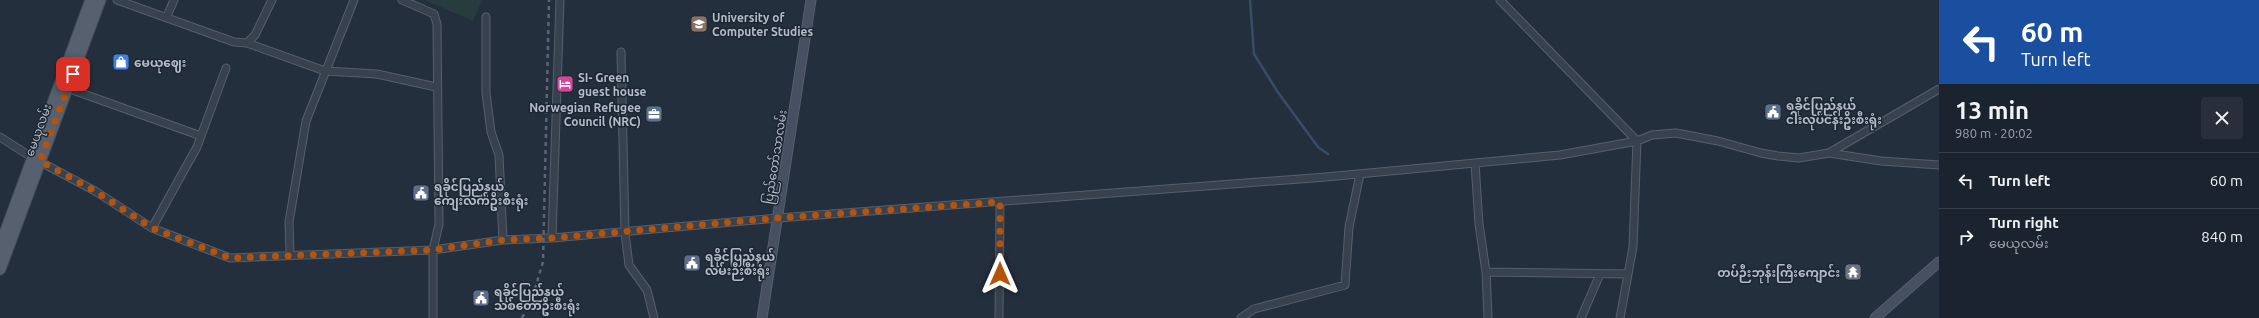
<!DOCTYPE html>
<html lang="en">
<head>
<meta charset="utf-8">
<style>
	body { margin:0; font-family:Ubuntu,"Noto Sans Myanmar",sans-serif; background:#282f3a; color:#f1f3f6; height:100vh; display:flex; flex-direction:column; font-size:15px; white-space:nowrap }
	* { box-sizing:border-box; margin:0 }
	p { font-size:13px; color:#a0a4aa }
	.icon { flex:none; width:22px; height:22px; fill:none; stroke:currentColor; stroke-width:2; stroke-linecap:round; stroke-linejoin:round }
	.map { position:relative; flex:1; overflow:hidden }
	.details { display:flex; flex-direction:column; background:#1b232e; width:320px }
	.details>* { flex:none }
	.banner { background:#1a4fa0; color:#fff; overflow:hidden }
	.pin { position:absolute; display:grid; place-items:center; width:34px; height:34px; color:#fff; margin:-17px; border-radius:8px; box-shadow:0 2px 6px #0006 }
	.me { position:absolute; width:44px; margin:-22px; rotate:0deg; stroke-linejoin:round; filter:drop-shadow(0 0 3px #0008) }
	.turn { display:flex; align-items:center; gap:14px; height:84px; padding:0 16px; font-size:18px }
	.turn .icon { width:52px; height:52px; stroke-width:2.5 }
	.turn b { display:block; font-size:28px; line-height:34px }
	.round { display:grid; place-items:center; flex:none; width:42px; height:42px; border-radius:4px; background:#282f3a }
	.headline { display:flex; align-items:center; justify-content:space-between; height:68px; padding:0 16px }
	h1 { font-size:24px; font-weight:700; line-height:30px }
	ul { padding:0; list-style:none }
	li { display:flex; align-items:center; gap:12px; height:56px; padding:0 16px; border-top:1px solid #39404a }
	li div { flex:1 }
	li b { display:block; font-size:15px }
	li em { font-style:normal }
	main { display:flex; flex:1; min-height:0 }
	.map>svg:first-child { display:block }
</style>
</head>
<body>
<main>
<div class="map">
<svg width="1939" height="318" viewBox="0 0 1939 318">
	<rect width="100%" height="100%" fill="#242f3e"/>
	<path fill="#263c3f" d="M425 0H482L473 21Z"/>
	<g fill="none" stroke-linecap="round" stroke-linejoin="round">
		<path stroke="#394c67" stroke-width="2.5" d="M1250 0 1254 54 1277 91 1318 147 1328 154"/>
		<g stroke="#565f6c" stroke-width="9">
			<path id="street" d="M117 0 234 42 247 43 255 35 272 0
				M402 0 434 14 437 24 439 224 433 250V318
				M1500 0 1637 141 1652 135 1676 133 1718 141 1761 153 1778 156 1799 158 1829 153 1939 89
				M167 16 174 0
				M486 17V93L491 132 499 155 503 240
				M247 43 325 71 377 74 436 87
				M621 52 625 233 629 265 647 290 654 318
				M67 88 201 136
				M0 137 33 158 95 191 152 228 230 258 433 250 503 240 552 238 778 218 1326 177 1560 155 1637 141 1633 247 1620 318
				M1829 153 1881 161 1939 165
				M1475 163 1479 224 1486 272 1488 318
				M152 228 197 147 226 68
				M552 238 560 0
				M290 254 289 222 306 121 354 0
				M1486 272 1628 274
				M999 318 1000 202
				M1241 318 1254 309 1345 285 1349 227 1360 174
				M1581 318 1600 274"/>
		</g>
		<g stroke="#565f6c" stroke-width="11">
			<path id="secondary" d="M762 318 811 0
				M1875 318 1939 262"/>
		</g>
		<g stroke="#414a57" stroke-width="13">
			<path id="primary" d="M0 247 91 0
				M0 269 100 0"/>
		</g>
		<use href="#street" stroke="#38414e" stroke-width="7"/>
		<use href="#secondary" stroke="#465061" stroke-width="9"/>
		<use href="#primary" stroke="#56606e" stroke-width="11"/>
		<path stroke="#5a6575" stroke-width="2.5" stroke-dasharray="4 4" stroke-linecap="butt" d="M522 318 533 295 543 262 549 0"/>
	</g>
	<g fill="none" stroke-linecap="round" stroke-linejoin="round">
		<path stroke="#b45309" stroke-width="7" stroke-dasharray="0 12.6" d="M73 74 40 161 95 191 152 228 230 258 433 250 503 240 552 238 778 218 1000 202V274"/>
	</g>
	<defs>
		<g id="university-square" transform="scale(0.9)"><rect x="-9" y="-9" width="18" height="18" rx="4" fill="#8d6e63" stroke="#1d2633"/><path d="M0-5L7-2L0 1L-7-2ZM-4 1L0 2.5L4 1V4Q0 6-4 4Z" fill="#fff"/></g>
		<g id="shop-square" transform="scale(0.9)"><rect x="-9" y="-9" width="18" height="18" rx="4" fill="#3f7fe0" stroke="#1d2633"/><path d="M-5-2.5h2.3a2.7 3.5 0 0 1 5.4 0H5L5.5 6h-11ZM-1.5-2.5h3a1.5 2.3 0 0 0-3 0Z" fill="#fff"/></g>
		<g id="hotel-square" transform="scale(0.9)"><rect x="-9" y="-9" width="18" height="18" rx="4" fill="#d1479c" stroke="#1d2633"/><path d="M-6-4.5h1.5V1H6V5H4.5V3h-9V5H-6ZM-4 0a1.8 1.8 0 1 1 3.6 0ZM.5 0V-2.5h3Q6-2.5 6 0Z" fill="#fff"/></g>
		<g id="civic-square" transform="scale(0.9)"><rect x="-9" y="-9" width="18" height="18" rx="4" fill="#5c6f8a" stroke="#1d2633"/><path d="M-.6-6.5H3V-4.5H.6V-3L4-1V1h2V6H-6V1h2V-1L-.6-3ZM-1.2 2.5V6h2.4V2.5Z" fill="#fff"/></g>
		<g id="office-square" transform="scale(0.9)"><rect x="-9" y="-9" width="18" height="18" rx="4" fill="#5c6f8a" stroke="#1d2633"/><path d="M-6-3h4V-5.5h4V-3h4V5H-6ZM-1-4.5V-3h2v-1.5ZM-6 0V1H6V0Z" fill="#fff"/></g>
		<g id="temple-square" transform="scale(0.9)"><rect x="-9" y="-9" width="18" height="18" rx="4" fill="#6b7280" stroke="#1d2633"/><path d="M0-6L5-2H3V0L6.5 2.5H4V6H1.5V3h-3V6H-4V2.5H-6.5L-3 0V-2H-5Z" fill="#fff"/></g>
	</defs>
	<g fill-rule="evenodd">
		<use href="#university-square" x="699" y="24"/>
		<use href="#shop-square" x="121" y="62"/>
		<use href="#hotel-square" x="565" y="84"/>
		<use href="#civic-square" x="1773" y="112"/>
		<use href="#office-square" x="654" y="114"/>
		<use href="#civic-square" x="421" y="193"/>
		<use href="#civic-square" x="692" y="263"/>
		<use href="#temple-square" x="1853" y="272"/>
		<use href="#civic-square" x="481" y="298"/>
	</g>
	<g text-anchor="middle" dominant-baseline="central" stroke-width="3" stroke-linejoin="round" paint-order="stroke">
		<g font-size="12" font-weight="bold" fill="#b4bcc9" stroke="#1d2633" text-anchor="start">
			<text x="712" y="17">University of<tspan x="712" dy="14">Computer Studies</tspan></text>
			<text x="134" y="62">မေယုဈေး</text>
			<text x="578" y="77">SI- Green<tspan x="578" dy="14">guest house</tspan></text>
			<text x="1786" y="105">ရခိုင်ပြည်နယ်<tspan x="1786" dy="14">ငါးလုပ်ငန်းဦးစီးရုံး</tspan></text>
			<text x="641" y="107" text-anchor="end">Norwegian Refugee<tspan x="641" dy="14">Council (NRC)</tspan></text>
			<text x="434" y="186">ရခိုင်ပြည်နယ်<tspan x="434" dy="14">ကျေးလက်ဦးစီးရုံး</tspan></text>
			<text x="705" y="256">ရခိုင်ပြည်နယ်<tspan x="705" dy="14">လမ်းဉီးစီးရုံး</tspan></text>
			<text x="1840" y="272" text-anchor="end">တပ်ဉီးဘုန်းကြီးကျောင်း</text>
			<text x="494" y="291">ရခိုင်ပြည်နယ်<tspan x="494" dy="14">သစ်တောဦးစီးရုံး</tspan></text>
		</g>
		<g font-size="12" fill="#b4bcc9" stroke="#1d2633">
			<text transform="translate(38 130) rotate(-70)">မေယုလမ်း</text>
			<text transform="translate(775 157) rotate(-81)">ပြည်တော်သာလမ်း</text>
		</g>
	</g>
</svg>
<div class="pin" style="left:73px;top:74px;background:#d93025"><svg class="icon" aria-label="arrive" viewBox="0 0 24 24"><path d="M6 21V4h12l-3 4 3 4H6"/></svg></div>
<svg class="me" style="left:1000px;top:274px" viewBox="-20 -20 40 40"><path d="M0-17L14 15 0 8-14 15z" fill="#b45309" stroke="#fff" stroke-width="4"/></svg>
</div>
<section class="details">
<div class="banner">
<div class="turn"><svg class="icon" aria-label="left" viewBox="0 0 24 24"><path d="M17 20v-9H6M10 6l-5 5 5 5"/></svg><div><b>60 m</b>Turn left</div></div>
</div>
<div class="headline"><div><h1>13 min</h1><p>980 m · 20:02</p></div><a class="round"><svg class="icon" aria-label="close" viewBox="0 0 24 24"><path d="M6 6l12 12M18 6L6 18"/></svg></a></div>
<ul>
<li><svg class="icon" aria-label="left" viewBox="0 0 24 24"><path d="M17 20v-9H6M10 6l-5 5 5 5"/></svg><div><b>Turn left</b></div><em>60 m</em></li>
<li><svg class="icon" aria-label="right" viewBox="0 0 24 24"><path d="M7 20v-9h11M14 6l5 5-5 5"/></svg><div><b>Turn right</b><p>မေယုလမ်း</p></div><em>840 m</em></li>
</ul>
</section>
</main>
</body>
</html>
